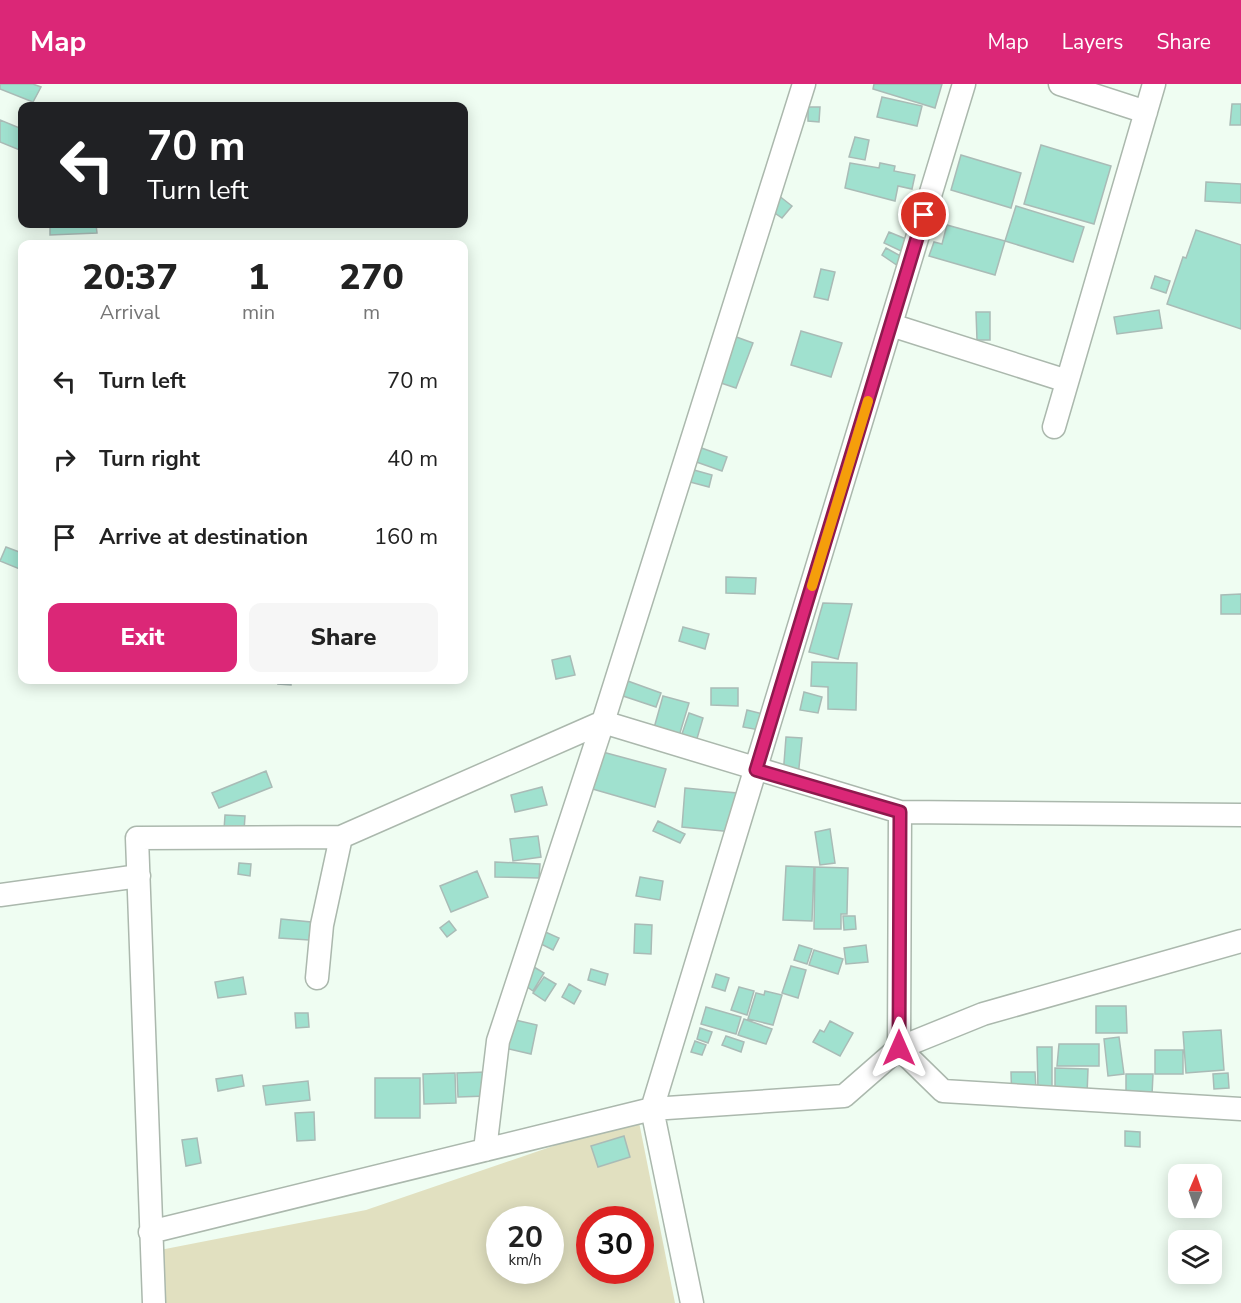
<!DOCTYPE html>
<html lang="en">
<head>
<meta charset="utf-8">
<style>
	body { margin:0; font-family:"Nunito Sans",sans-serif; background:#f6f6f6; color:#222; height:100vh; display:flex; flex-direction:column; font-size:22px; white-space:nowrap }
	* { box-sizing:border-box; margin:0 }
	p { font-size:20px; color:#767676 }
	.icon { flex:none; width:33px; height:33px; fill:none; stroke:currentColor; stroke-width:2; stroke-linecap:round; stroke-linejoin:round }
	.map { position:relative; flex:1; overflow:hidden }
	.details { position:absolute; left:18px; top:156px; width:450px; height:444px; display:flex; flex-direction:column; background:#fff; border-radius:12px; box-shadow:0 3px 15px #0003 }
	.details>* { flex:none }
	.guide { position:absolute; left:18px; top:18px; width:450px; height:126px; border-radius:12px; box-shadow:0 3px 15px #0003; background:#202124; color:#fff; overflow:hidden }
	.needle { width:39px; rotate:2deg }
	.controls { position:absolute; left:1168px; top:1080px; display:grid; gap:12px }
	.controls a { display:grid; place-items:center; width:54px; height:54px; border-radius:12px; background:#fff; box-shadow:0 3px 15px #0003; font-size:30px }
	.speed { position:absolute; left:486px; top:1122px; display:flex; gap:12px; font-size:30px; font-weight:700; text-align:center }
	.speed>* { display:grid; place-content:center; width:78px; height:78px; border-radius:50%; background:#fff; box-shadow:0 3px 15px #0003; line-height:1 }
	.speed small { font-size:15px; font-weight:400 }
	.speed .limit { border:9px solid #d22; background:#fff; color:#111 }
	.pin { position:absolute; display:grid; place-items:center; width:51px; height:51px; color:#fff; margin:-26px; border:3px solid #fff; border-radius:50%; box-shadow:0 2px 6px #0007 }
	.me { position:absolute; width:66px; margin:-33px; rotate:0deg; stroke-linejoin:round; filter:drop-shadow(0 0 4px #0008) }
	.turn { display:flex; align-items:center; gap:21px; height:126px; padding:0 30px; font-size:27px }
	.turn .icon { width:78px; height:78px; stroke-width:2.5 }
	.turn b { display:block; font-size:42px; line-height:51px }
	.eta { display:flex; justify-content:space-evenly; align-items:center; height:102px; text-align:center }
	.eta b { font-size:36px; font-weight:800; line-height:42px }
	.primary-button { display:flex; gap:12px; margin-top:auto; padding:12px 30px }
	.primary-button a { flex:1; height:69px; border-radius:12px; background:#db2777; color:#fff; font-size:24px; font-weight:800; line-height:69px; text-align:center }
	.primary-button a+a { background:#f6f6f6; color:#222 }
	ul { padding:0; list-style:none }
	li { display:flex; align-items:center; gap:18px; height:78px; padding:0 30px }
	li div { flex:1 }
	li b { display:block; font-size:22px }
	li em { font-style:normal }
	header { display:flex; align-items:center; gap:36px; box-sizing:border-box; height:84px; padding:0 30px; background:#db2777; color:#fff }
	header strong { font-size:28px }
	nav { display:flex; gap:33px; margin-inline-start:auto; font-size:21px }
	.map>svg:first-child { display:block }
</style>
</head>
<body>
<header>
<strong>Map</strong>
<nav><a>Map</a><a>Layers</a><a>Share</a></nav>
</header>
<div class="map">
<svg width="1241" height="1219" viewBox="0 0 1241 1219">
	<rect width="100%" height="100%" fill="#effdf2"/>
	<path fill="#e1e0c0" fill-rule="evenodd" d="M638 1033 675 1219H163L160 1166 366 1126ZM500 1136H550V1186H500ZM590 1136H640V1186H590Z"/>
	<path fill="#a0e1cf" stroke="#a9bbb6" stroke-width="1.5" d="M0 0H33L41 3 33 18 0 5Z
		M874 0H942L935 24 873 5Z
		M882 13 922 22 917 42 877 33Z
		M1232 20H1241V41H1230Z
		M808 23H820L819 38 808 37Z
		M0 36 22 45V67L0 58Z
		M855 53 869 56 865 76 849 73Z
		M1041 61 1111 82 1094 140 1024 120Z
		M961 71 1021 89 1011 124 951 106Z
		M850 79 879 84 880 79 895 82 894 87 915 91 912 105 898 102 895 117 845 104Z
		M1206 98 1241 100V119L1205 117Z
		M778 111 792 122 782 134 769 125Z
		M1016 122 1084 143 1073 178 1005 157Z
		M50 140H96L97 149 50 151Z
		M947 141 1005 157 995 191 929 172 934 158 942 160Z
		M1196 146 1241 161V245L1167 220 1183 173 1186 174Z
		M889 148 906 155 901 167 884 159Z
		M886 164 906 175 901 184 882 171Z
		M821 185 835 188 828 216 814 213Z
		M1155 192 1170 197 1166 209 1151 204Z
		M1159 226 1162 244 1117 250 1114 233Z
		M976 228H990V256H977Z
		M801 247 842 259 831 293 791 281Z
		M728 250 753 259 736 304 712 296Z
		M693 361 727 373 722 387 688 375Z
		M694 386 712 391 709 403 690 398Z
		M6 463 22 469V486L0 477Z
		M726 493 756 494 755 510 726 509Z
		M1241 510V530H1221V511Z
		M823 519 852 520 838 575 809 568Z
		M683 543 709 550 705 565 679 557Z
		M570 572 575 591 556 595 552 576Z
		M812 578 857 579 856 626 828 625V603L811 602Z
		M279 596H291V601L278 600Z
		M625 596 661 609 656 623 620 611Z
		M711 604H738V622L711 621Z
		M804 608 822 613 818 629 800 626Z
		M663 612 689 619 679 652 654 644Z
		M747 626 763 630 759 646 743 643Z
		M689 629 703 634 696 658 681 653Z
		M786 653 802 654 798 693 783 692Z
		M599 667 666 685 655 723 589 704Z
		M266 687 272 703 219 724 212 709Z
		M542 703 547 721 515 728 511 711Z
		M685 704 737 709 733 748 682 743Z
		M225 731 245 732 244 747 224 746Z
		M658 737 685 750 680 759 653 747Z
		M830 745 835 779 820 781 815 748Z
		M538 752 541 773 513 777 510 755Z
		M495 778 540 780 539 794 495 793Z
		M239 779 251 780 250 792 238 790Z
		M786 782 814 783 812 837 783 836Z
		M815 783 848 784 847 830H841V845H814Z
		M477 787 488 813 451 828 440 802Z
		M640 793 663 797 660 816 636 812Z
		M843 832H855L856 845 844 846Z
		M281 835 311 838 309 856 279 854Z
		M449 837 456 846 447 853 440 844Z
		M635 840 652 841 651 870 634 869Z
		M541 846 559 854 553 866 535 857Z
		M799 861 812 865 807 880 794 876Z
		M866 861 868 878 846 880 844 864Z
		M814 866 843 875 838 890 809 881Z
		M791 882 806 886 798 914 782 909Z
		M534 883 544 889 533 907 523 900Z
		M591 885 608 890 605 901 588 896Z
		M716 890 729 894 725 907 712 903Z
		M243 893 246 910 218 914 215 898Z
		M544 893 556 900 545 917 533 909Z
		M569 900 581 907 574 920 562 913Z
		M739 903 754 907 747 931 731 926Z
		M765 907 782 911 773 941 748 935 756 909 764 911Z
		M1096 922H1126L1127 949H1096Z
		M706 923 741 933 736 950 701 940Z
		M295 929H308L309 943 296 944Z
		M511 935 537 941 531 970 505 964Z
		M744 935 772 945 766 960 738 951Z
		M830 937 853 949 840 972 813 958 820 946 824 948Z
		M700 944 712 948 708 959 697 955Z
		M1221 946 1224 986 1186 989 1183 948Z
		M726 952 744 958 741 968 722 961Z
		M1119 953 1124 990 1108 992 1104 955Z
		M695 957 706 961 702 971 691 968Z
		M1059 960H1099V982H1057Z
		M1037 963H1052V1005H1038Z
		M1155 966H1183V990H1155Z
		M1055 984 1088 985 1087 1011H1055Z
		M487 988V1012L458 1013 457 989Z
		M1011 988H1035L1037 1021 1012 1022Z
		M455 989 456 1019 424 1020 423 990Z
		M1228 989 1229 1004 1214 1005 1213 990Z
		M1126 990H1153L1152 1011 1126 1010Z
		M242 991 244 1002 218 1007 216 995Z
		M375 994H420V1034H375Z
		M308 997 310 1016 266 1021 263 1002Z
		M314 1028 315 1056 297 1057 295 1029Z
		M1125 1047 1140 1048V1063L1125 1062Z
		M624 1052 630 1073 598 1083 591 1062Z
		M197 1054 201 1079 186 1082 182 1056Z"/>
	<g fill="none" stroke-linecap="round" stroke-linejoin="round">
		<g stroke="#abb8ad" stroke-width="25">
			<path id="minor" d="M1060 0 1146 28
				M891 241 1067 297
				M1054 343 1154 0
				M900 728 899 964 943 1007 1241 1025
				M0 811 139 792
				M317 894 322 841 341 753
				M485 1066 498 957 603 638 804 0
				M150 1148 652 1025 844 1012 899 964 983 930 1241 857
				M154 1219 137 754 341 753 603 638 900 728 1241 731
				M692 1219 652 1025 964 0"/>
		</g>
		<use href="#minor" stroke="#fff" stroke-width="22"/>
	</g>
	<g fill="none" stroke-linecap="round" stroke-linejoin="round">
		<g stroke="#8e194d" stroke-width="15">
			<path id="route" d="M899 964 900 728 756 686 924 131"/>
		</g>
		<use href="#route" stroke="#db2777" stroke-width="10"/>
		<path stroke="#f59e0b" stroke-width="10" d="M812 502 868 317"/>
	</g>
</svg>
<div class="controls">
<a><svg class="needle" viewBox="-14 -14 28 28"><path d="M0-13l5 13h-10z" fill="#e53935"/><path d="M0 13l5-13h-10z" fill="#767676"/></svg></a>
<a><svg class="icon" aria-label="layers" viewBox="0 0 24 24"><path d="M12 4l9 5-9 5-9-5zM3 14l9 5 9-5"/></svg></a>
</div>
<div class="speed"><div>20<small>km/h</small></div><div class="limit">30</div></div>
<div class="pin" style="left:924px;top:131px;background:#d93025"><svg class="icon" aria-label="arrive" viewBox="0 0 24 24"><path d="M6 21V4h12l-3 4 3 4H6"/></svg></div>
<svg class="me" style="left:899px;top:964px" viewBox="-20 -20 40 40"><path d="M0-17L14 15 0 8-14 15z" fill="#db2777" stroke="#fff" stroke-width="4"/></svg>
<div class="guide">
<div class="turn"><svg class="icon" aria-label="left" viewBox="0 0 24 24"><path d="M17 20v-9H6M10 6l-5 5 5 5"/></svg><div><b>70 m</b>Turn left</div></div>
</div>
<section class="details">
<div class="eta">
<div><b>20:37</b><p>Arrival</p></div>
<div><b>1</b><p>min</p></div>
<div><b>270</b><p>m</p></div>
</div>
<ul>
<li><svg class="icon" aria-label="left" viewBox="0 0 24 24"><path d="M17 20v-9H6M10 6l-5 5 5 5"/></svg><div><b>Turn left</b></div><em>70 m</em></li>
<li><svg class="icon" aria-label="right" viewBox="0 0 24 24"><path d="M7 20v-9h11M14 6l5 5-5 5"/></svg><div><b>Turn right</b></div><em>40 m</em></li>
<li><svg class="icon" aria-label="arrive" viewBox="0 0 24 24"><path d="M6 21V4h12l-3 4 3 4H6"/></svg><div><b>Arrive at destination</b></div><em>160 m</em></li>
</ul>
<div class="primary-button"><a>Exit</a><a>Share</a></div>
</section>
</div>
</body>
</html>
